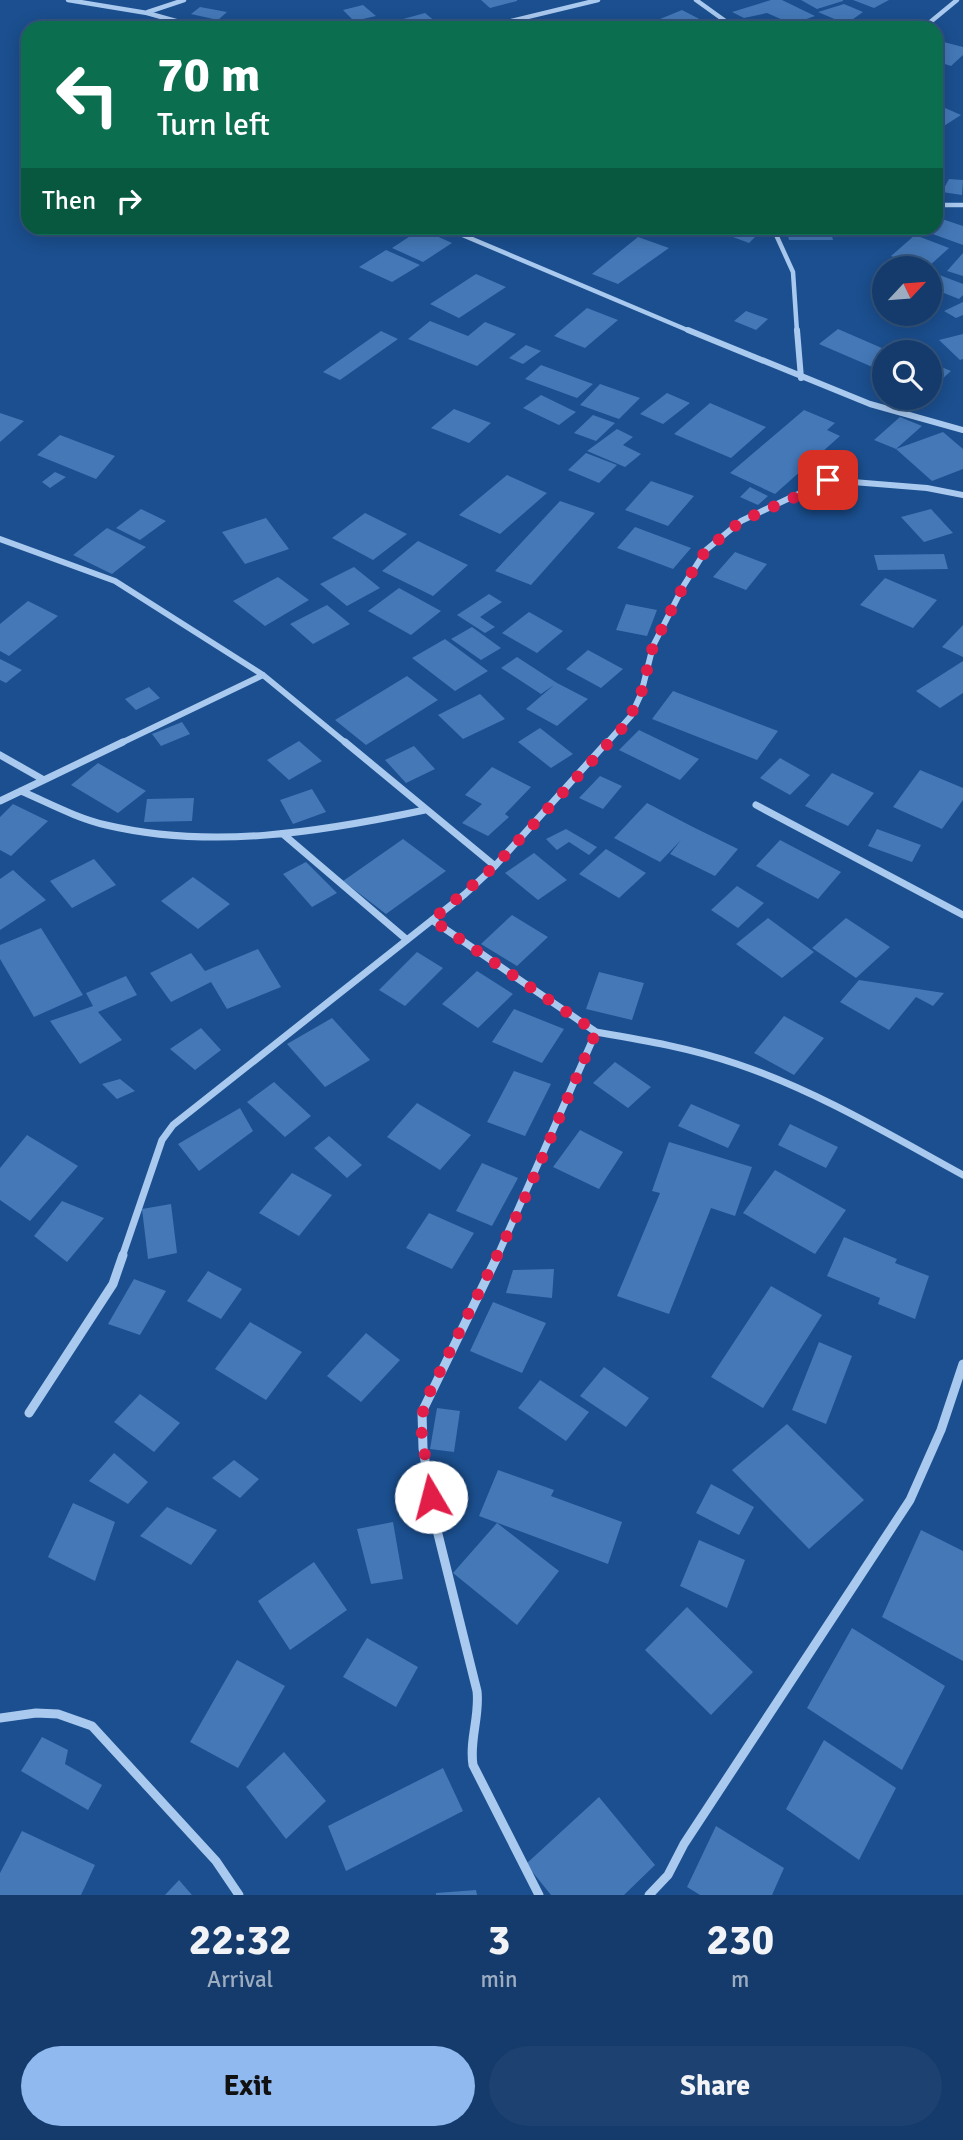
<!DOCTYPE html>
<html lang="en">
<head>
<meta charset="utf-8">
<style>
	body { margin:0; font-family:Signika,sans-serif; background:#1d4271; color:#f1f3f6; height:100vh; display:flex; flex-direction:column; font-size:26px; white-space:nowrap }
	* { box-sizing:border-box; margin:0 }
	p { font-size:23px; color:#9dadc1 }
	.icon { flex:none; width:38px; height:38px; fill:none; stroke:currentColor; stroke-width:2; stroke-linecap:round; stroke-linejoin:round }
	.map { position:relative; height:1895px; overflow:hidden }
	.drawer { display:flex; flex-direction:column; background:#143b6b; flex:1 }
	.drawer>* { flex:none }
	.hud { position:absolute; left:21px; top:21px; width:922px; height:214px; border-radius:21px; box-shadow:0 4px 18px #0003,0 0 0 2px #33557e; background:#0b6e4f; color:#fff; overflow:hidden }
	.needle { width:46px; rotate:64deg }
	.fabs { position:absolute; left:872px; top:256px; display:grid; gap:14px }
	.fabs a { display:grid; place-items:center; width:70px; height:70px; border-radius:50%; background:#143b6b; box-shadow:0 4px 18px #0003,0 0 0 2px #33557e; font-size:35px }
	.pin { position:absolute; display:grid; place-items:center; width:60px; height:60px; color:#fff; margin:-30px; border-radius:14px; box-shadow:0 4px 10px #0006 }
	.me { position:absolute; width:77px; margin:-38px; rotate:352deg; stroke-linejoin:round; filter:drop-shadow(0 0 5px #0008) }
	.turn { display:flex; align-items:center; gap:24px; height:147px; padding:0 21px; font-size:32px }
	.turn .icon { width:91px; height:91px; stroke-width:2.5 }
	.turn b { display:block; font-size:49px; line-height:60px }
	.then { display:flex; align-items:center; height:66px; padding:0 21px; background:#0003; gap:14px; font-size:26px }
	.eta { display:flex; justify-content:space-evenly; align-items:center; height:119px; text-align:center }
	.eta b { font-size:42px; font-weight:700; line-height:49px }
	.button { display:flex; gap:14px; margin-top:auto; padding:14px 21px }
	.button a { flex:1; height:80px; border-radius:42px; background:#90b9f0; color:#111; font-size:28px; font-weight:700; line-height:80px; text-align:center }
	.button a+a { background:#1d4271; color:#f1f3f6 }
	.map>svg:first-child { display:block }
</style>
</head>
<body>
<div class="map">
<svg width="963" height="1895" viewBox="0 0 963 1895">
	<rect width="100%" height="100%" fill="#1b4f8f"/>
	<path fill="#4478b7" d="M481 0H517V1L490 8Z
		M771 0H782L815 16 792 24 767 13 744 18 732 12Z
		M801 0H843V1L817 9Z
		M853 0H889L874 8Z
		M844 4 863 12 846 24 818 12Z
		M363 5 376 16 354 21 343 10Z
		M200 7 227 12 218 20 191 14Z
		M682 10 709 24 699 28H678L660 19Z
		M425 13 442 27 398 28 392 22Z
		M936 40 963 47V55L951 66 936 61Z
		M936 104 961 115 936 131Z
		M949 179 963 180 962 195 942 192Z
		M936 217 963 226V245L916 228H936Z
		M640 228H679L671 237Z
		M786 228H830L833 240H789Z
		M421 229 452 243 423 262 392 248Z
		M742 230 756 236 749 243 733 237Z
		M915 235 949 248 927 268H909L913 264 891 256Z
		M638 237 669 248 618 284 592 274Z
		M386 250 420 265 392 282 359 267Z
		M963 253V276L947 271Z
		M929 271 963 284V295L959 299 929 287Z
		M476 274 506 287 459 318 430 304Z
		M963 302V315L956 318 944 311Z
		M587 308 618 320 585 348 554 336Z
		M746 311 768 319 756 330 734 321Z
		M430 321 468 336 485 322 516 334 477 366 408 339Z
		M838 329 891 352H884V372L819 344Z
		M381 331 398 339 340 380 323 372Z
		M963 334V359L960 360 939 340Z
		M526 345 541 351 523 364 509 358Z
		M929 362 951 371 941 380 929 375Z
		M541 365 593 384 577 398 525 379Z
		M600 384 640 398 619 419 580 405Z
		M667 393 690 403 663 424 640 414Z
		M541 395 576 412 559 425 523 408Z
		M710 403 766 427 731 458 674 434Z
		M454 409 491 423 469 443 431 428Z
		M804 410 835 423 827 430 840 436 775 494 730 473Z
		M0 413 24 421 0 442Z
		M593 415 615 423 596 441 574 433Z
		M900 417 922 426 896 449 943 432 963 449V469L932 481 896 449 874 440Z
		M617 429 633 437 623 445 641 454 625 467 587 451Z
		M60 435 115 456 96 479 37 455Z
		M586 453 617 465 599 483 568 470Z
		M55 472 66 477 50 488 42 482Z
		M507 475 547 493 500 534 459 515Z
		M651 481 694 496 668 526 625 510Z
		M750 487 768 496 758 505 740 497Z
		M560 501 595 513 531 585 495 571Z
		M141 509 166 521 140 540 116 528Z
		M931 509 953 533 924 542 901 517Z
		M365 513 407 534 373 560 332 538Z
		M266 518 289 549 245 564 222 532Z
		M635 527 691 548 673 569 617 548Z
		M107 528 146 547 112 574 73 555Z
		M418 541 468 565 433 596 382 571Z
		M735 552 767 564 746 590 713 577Z
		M944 554 948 569 878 570 874 555Z
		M354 567 380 588 347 606 320 584Z
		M278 577 309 600 265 626 233 601Z
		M885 578 937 600 913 628 860 605Z
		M399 588 441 611 411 635 368 611Z
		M489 594 502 602 480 617 495 627 485 633 457 615Z
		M28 601 58 616 9 656 0 651V624Z
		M626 604 657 610 647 636 616 630Z
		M327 605 350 624 313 644 290 624Z
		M529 612 563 631 537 653 502 633Z
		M963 625V657L942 647Z
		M472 627 501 648 481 660 451 639Z
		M445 639 488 671 455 691 412 658Z
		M588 650 623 669 601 688 566 669Z
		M517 657 557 683 588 699 557 726 526 709 554 685 541 694 501 668Z
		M0 659 22 670 6 683 0 680Z
		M963 661V693L940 708 916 691Z
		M407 676 438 700 366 745 335 720Z
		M149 687 160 698 136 710 125 699Z
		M673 691 778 731 757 760 652 719Z
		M480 694 505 719 463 739 438 715Z
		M182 722 190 734 161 746 152 734Z
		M540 728 573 754 551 768 518 742Z
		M639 730 699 759 680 780 619 750Z
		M299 741 322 761 289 780 267 760Z
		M414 746 435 769 406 783 385 760Z
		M780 758 810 775 790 795 760 778Z
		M98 763 146 791 118 813 71 785Z
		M492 767 531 787 505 814 509 817 488 836 462 823 482 804 465 795Z
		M920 770 963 788V800L942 829 893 807Z
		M832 773 874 793 848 826 805 806Z
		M600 776 622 786 603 809 579 798Z
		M312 789 326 812 293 824 280 800Z
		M194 798 192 821 144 822 147 799Z
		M647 803 693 827 738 849 715 876 670 854 681 840 660 862 614 838Z
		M13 804 48 821 11 856 0 850V817Z
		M566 829 597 847 589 855 569 842 557 850 546 839Z
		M877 829 921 845 912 862 868 846Z
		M403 839 446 871 386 914 343 881Z
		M780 840 841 872 818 899 756 866Z
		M606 849 646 873 619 898 579 874Z
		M534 853 567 880 538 900 505 873Z
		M94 859 116 885 72 908 50 881Z
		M306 862 337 893 312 907 283 874Z
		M13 870 46 900 0 930V879Z
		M193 877 230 904 198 929 161 901Z
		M737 886 764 903 738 928 711 910Z
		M512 915 548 937 517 966 481 944Z
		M768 918 814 952 782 978 736 944Z
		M846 918 890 947 856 978 812 948Z
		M41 928 83 995 34 1017 0 959V945Z
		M258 949 281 987 227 1009 211 982 171 1002 150 973 191 953 205 971Z
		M417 952 443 968 405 1006 379 990Z
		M477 971 513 994 478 1028 442 1004Z
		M599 972 644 983 632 1020 586 1009Z
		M126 976 137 995 98 1012 122 1040 80 1064 50 1021 93 1006 86 993Z
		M859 980 944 993 933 1006 916 997 889 1030 840 1002Z
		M514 1009 564 1029 542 1063 492 1042Z
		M784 1016 824 1038 794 1075 754 1053Z
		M332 1018 370 1060 325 1087 287 1044Z
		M201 1028 221 1050 195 1070 170 1049Z
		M615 1062 651 1087 628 1108 593 1083Z
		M514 1071 551 1084 525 1136 487 1122Z
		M120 1079 135 1091 117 1099 102 1084Z
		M274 1082 311 1116 285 1137 247 1102Z
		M417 1103 471 1135 440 1170 387 1137Z
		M691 1104 740 1125 728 1148 678 1126Z
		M240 1108 253 1131 199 1171 178 1144Z
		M790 1124 838 1147 826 1168 778 1145Z
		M580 1130 623 1152 599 1189 553 1167Z
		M27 1135 78 1166 30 1221 0 1200V1168Z
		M329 1136 362 1165 347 1178 314 1148Z
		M669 1142 752 1167 735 1216 711 1208 669 1314 617 1296 660 1193 652 1191Z
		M482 1163 518 1178 492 1226 456 1211Z
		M775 1170 846 1210 815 1254 743 1213Z
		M292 1173 332 1195 299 1236 259 1213Z
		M62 1201 104 1218 67 1262 34 1236Z
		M171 1204 177 1253 148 1259 142 1209Z
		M429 1213 474 1233 452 1269 406 1248Z
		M844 1237 897 1259 895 1263 929 1276 915 1319 878 1304 880 1298 827 1276Z
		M554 1269 552 1298 506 1293 513 1270Z
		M208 1271 242 1289 221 1319 187 1301Z
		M134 1279 166 1291 140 1335 108 1324Z
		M771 1286 822 1315 763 1408 711 1377Z
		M493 1302 546 1323 522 1373 470 1351Z
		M250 1322 302 1352 266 1400 215 1369Z
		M366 1333 400 1360 361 1402 327 1376Z
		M819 1342 852 1356 826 1424 792 1410Z
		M604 1367 649 1398 626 1427 580 1396Z
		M540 1380 589 1412 566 1441 518 1408Z
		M140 1394 180 1423 154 1452 114 1422Z
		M437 1408 460 1411 454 1452 430 1449Z
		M787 1424 864 1500 809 1549 732 1470Z
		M114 1453 148 1482 128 1504 89 1481Z
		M234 1460 259 1479 240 1498 212 1478Z
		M498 1470 554 1490 551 1496 622 1522 608 1564 479 1516Z
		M711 1484 754 1507 739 1535 696 1513Z
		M73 1503 115 1522 95 1581 48 1557Z
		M167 1507 217 1530 191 1565 140 1536Z
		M393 1522 403 1579 371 1584 357 1529Z
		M497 1523 559 1571 517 1625 453 1573Z
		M921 1530 963 1551V1661L882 1617Z
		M699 1540 745 1560 727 1608 680 1586Z
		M314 1562 347 1610 290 1650 258 1601Z
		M687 1607 753 1672 711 1715 645 1650Z
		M852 1628 945 1686 902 1770 807 1708Z
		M367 1638 418 1667 396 1707 343 1677Z
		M237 1660 285 1686 238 1768 190 1742Z
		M42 1737 68 1750 65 1764 102 1785 88 1810 21 1771Z
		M824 1740 896 1788 859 1860 786 1809Z
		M284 1752 326 1801 286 1839 246 1787Z
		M443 1768 463 1811 346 1871 328 1826Z
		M599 1797 655 1865 624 1895H551L526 1864Z
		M716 1826 784 1868 772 1895H700L687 1887Z
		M22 1831 95 1865 81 1895H0V1873Z
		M179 1880 192 1895H165Z
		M476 1890 477 1895H436V1893Z"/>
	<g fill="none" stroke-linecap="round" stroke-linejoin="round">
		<path stroke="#a9c9ee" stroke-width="4.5" d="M68 0 147 13 201 28
			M696 0 735 28
			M148 12 184 0
			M482 28 598 0
			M923 28 957 0
			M936 205H963
			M446 228 692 332
			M773 228 793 272 797 332"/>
		<path stroke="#a9c9ee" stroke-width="6" d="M688 330 870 404 963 430
			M797 330 801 378
			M0 539 115 581 263 675 347 744
			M119 744 263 675
			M606 744 631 716 641 694 653 646 684 585 706 550 741 521 828 480 927 488 963 495"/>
		<path stroke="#a9c9ee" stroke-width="7" d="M345 742 495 866
			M0 755 44 780 123 742
			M21 791C49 803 76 818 106 825 212 850 320 832 425 810
			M0 801 44 780
			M756 805 963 915
			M283 834 406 939
			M432 920 596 1032
			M122 1257 162 1140 173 1125 465 894 495 866 607 742
			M497 1257 596 1032C643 1040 691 1048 737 1064 817 1091 890 1135 963 1175"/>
		<path stroke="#a9c9ee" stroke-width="9" d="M498 1255 422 1412 423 1448 434 1518 477 1691C480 1716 469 1740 473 1765L539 1895
			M29 1413 113 1284 123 1255
			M0 1718 36 1713 58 1714 92 1726 216 1861 239 1895
			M649 1895 668 1875 684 1844 910 1500 941 1430 963 1364"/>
	</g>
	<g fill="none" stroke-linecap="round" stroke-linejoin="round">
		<path stroke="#e11d48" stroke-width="12" stroke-dasharray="0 21.6" d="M431 1497 421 1428 424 1404 521 1207 596 1032 432 920 495 866 626 724 641 694 653 646 684 585 706 550 741 521 818 487 828 480"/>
	</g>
</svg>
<div class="fabs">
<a><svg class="needle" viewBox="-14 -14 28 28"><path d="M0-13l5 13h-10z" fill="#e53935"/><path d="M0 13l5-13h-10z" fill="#9dadc1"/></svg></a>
<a><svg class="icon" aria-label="search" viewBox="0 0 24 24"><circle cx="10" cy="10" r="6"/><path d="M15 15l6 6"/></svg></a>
</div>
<div class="pin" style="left:828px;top:480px;background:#d93025"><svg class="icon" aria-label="arrive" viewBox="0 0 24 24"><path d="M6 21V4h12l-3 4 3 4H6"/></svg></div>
<svg class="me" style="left:431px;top:1497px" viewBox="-20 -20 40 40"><circle r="19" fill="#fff"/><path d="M0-13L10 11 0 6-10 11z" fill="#e11d48"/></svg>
<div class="hud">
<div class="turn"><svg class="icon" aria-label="left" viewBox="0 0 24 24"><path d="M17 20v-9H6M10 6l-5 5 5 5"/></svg><div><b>70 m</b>Turn left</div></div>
<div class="then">Then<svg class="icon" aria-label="right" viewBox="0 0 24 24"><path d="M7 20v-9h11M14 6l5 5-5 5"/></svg></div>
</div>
</div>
<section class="drawer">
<div class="eta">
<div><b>22:32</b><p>Arrival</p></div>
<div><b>3</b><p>min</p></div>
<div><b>230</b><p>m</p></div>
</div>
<div class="button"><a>Exit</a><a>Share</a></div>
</section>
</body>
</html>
